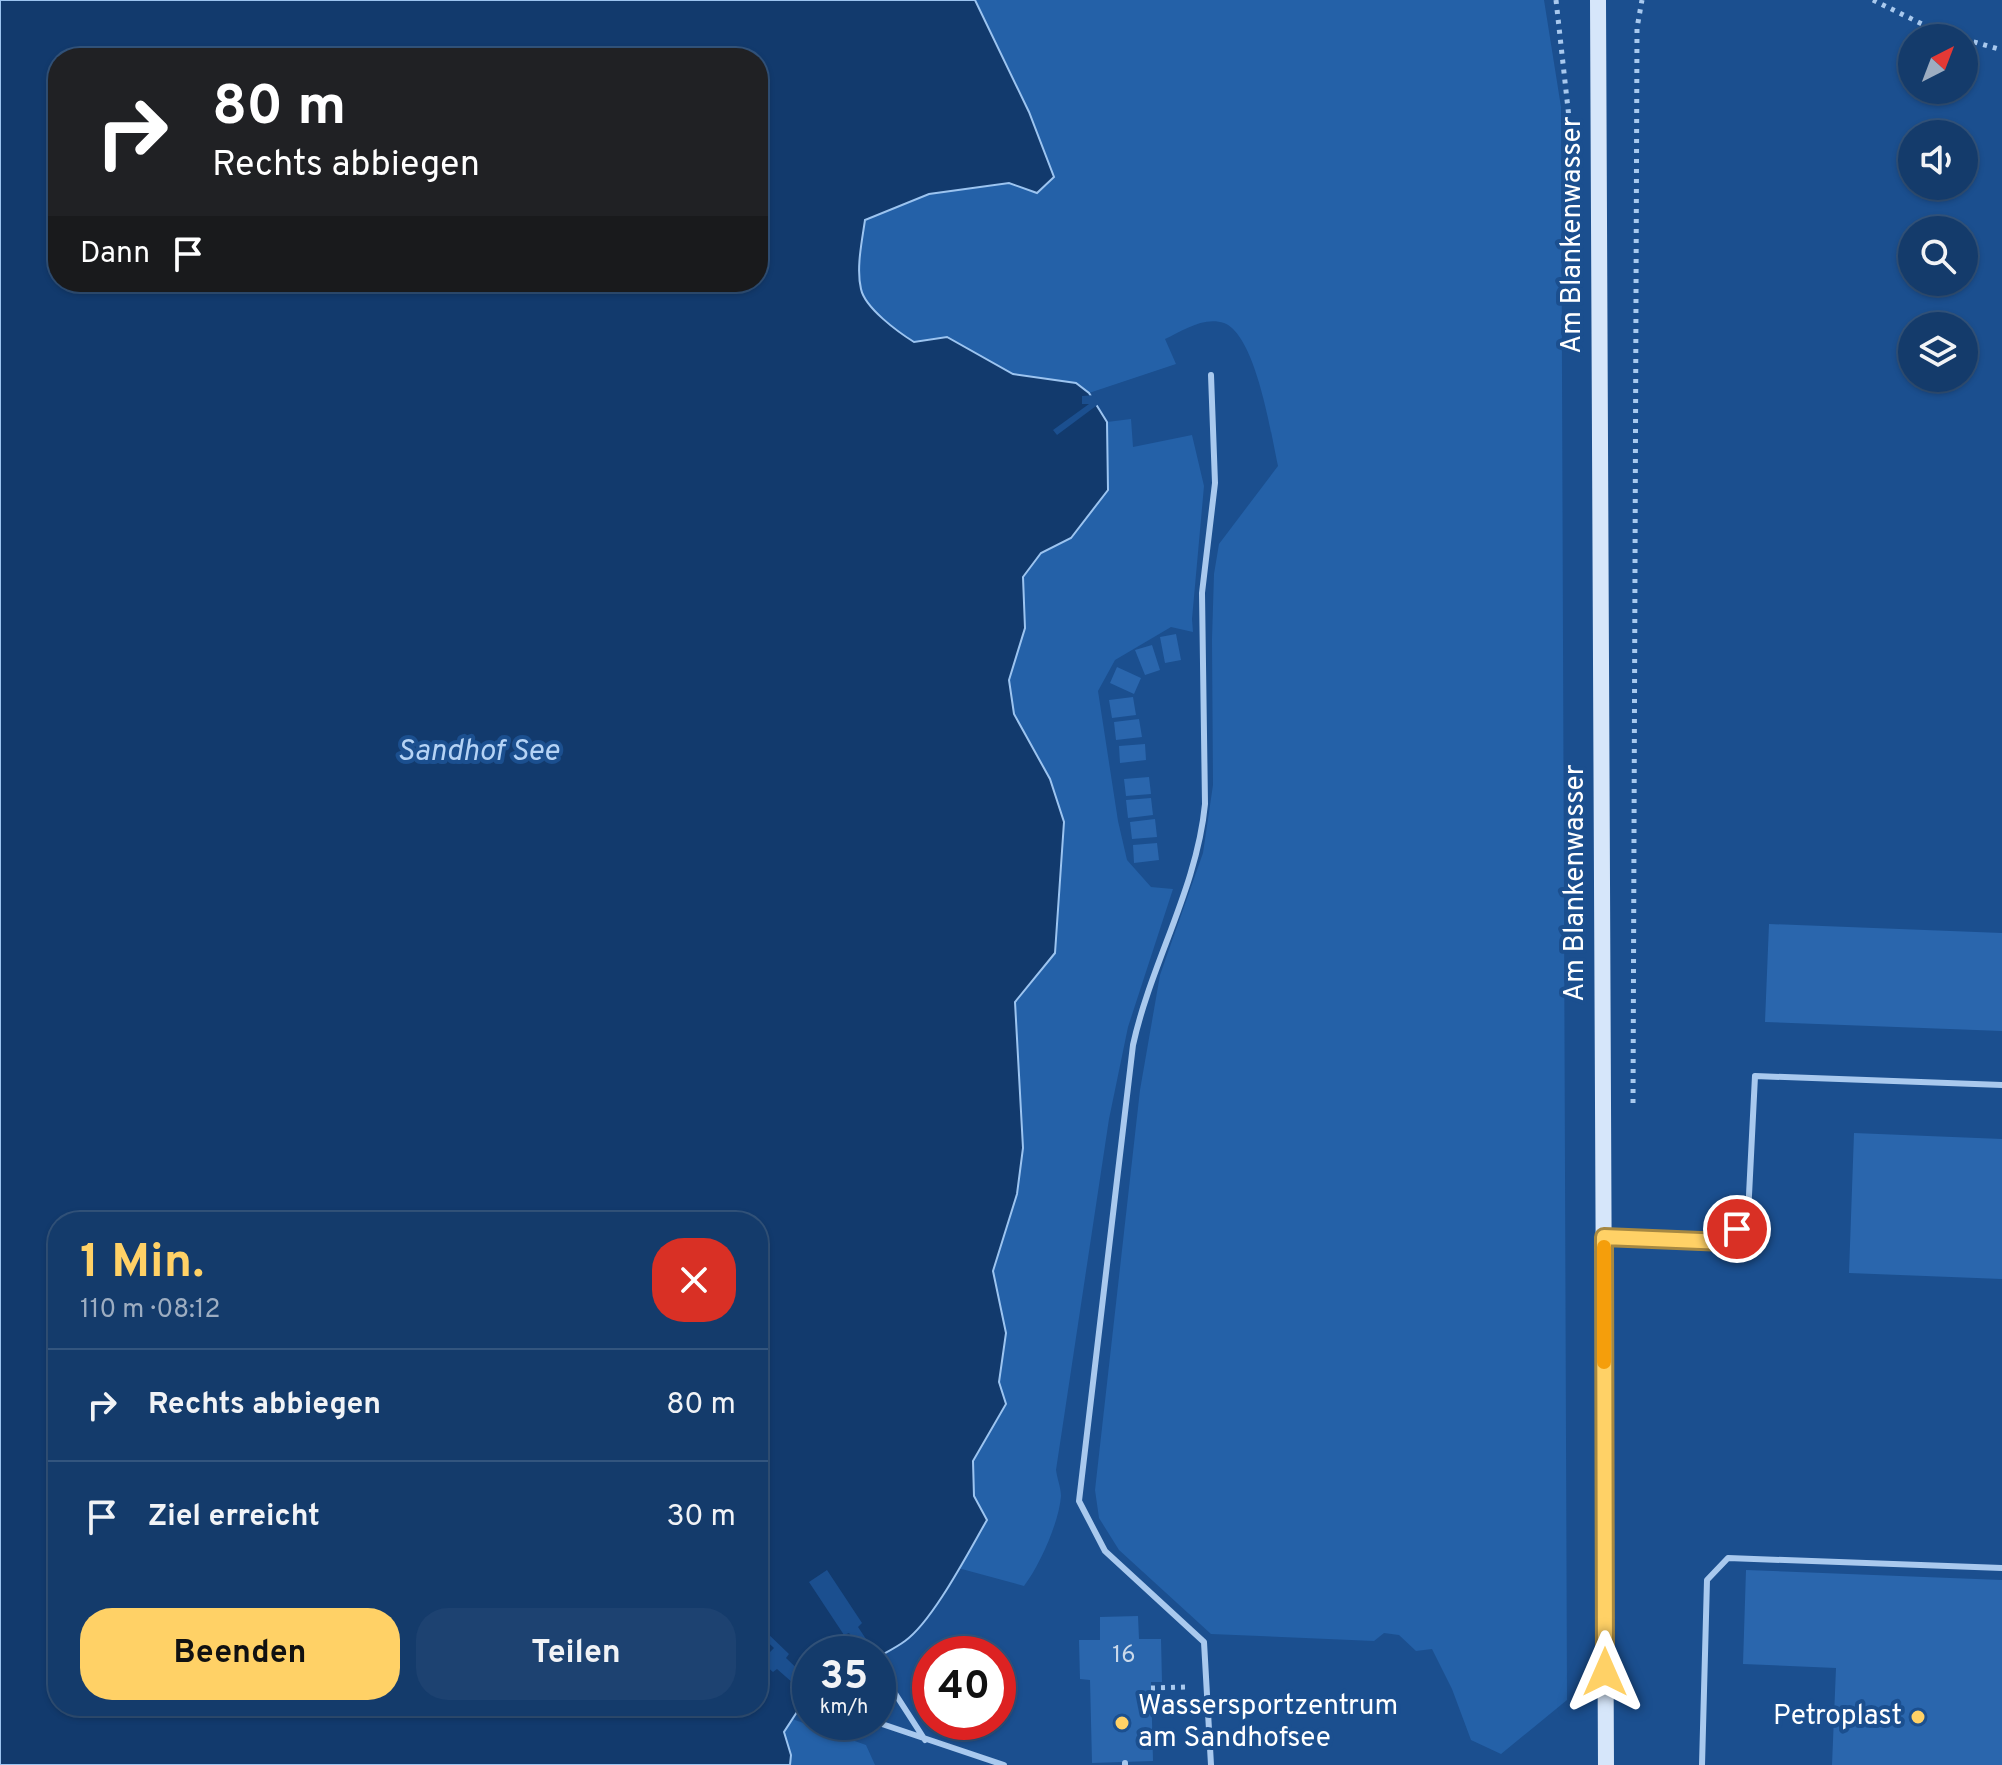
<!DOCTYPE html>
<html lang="de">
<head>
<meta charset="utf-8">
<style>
	body { margin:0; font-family:Overpass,sans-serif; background:#1d4271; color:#f1f3f6; height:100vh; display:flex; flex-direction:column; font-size:30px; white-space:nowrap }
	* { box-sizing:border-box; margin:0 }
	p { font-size:26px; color:#9dadc1 }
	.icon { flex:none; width:44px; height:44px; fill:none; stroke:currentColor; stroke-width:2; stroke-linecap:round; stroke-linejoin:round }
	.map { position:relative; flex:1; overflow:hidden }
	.panel { position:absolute; left:48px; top:1212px; width:720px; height:504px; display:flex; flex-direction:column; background:#143b6b; border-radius:32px; box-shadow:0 2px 6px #0004,0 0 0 2px #33557e }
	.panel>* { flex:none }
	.banner { position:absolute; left:48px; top:48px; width:720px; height:244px; border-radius:32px; box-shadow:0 2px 6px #0004,0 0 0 2px #33557e; background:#202124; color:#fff; overflow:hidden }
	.needle { width:52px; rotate:42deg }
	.fabs { position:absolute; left:1898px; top:24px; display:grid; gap:16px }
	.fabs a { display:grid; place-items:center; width:80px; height:80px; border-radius:50%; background:#143b6b; box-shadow:0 2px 6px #0004,0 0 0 2px #33557e; font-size:40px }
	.speed { position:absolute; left:792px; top:1636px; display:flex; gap:16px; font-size:40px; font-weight:700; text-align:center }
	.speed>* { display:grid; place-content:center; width:104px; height:104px; border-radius:50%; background:#143b6b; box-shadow:0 2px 6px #0004,0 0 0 2px #33557e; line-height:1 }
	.speed small { font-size:20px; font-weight:400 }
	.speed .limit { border:12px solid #d22; background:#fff; color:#111 }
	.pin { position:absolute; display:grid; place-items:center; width:68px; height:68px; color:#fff; margin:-34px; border:4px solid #fff; border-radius:50%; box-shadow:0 2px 8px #0007 }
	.me { position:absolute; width:88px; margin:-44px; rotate:0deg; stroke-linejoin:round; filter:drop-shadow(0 0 6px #0008) }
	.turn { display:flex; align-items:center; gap:28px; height:168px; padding:0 32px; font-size:36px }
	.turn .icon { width:104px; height:104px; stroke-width:2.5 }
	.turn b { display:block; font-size:56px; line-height:68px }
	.then { display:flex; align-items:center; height:76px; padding:0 32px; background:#0003; gap:16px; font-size:30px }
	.round { display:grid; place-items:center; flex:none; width:84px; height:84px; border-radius:32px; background:#1d4271 }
	.headline { display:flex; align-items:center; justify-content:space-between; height:136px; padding:0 32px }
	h1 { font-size:48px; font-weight:700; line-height:60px; color:#ffd166 }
	.button { display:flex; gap:16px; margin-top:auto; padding:16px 32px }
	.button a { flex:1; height:92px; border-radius:32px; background:#ffd166; color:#111; font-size:32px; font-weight:700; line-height:92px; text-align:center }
	.button a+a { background:#1d4271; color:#f1f3f6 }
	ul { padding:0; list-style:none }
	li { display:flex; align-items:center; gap:24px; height:112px; padding:0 32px; border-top:2px solid #33557e }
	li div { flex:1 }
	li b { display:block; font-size:30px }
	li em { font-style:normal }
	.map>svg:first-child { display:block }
</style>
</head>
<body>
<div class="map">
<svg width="2002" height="1765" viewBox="0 0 2002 1765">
	<rect width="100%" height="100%" fill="#1b4f8f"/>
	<path fill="#2461a8" d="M975 0H1544L1561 107 1567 1700 1501 1754 1471 1740 1452 1689 1432 1649 1416 1651 1399 1635 1384 1633 1374 1641 1211 1634 1119 1550 1099 1518 1095 1490 1140 1090 1160 975 1203 853 1213 785 1212 639 1214 574 1219 544 1278 466C1271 434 1256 335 1224 323 1204 316 1182 331 1165 339L1176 364 1089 393 1076 383 1013 374 947 337 914 342C898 332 865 308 861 290 856 268 862 241 865 220L929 194 1009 183 1037 193 1029 112Z
		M1131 419 1133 447 1192 435 1204 486 1192 619 1193 632 1171 627 1115 660 1098 691 1118 821 1127 860 1151 887 1173 889 1128 1027 1109 1119 1056 1470C1057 1478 1061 1488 1061 1496 1059 1522 1040 1565 1024 1586L958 1568 987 1520 974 1496 973 1460 1006 1404 999 1382 1006 1333 993 1271 1017 1194 1023 1148 1015 1002 1055 953 1050 779 1014 714 1009 680 1025 629 1023 577 1041 553 1071 538 1108 490 1107 422Z
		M792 1719 866 1745 875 1765H790L791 1755 784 1732Z"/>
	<path fill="#123a6d" stroke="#9cc4f0" stroke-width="2" fill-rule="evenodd" d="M0 0H975L1029 112 1054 177 1037 193 1009 183 929 194 865 220C862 241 856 268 861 289 865 308 898 332 914 342L947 337 1013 374 1076 383 1089 393 1107 422 1108 490 1071 538 1041 553 1023 577 1025 628 1009 680 1014 714 1050 779 1064 822 1055 953 1015 1002 1023 1148 1017 1194 993 1271 1006 1333 999 1382 1006 1404 973 1461 974 1496 987 1520C969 1551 933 1621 905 1641 897 1647 887 1652 878 1657V1654H810V1692L784 1732 791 1755 790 1765H0ZM58 58H758V282H58ZM58 1222H758V1706H58Z"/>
	<path fill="#1b4f8f" d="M1095 395 1100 403 1057 435 1053 430 1089 404H1082V396Z
		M827 1570 862 1623 858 1627 876 1654H864L849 1633 844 1635 809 1582Z
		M765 1631 789 1654 786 1658 810 1681V1698L777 1669 773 1672 758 1659V1651L765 1657 774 1648 761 1636Z"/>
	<path fill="#2a66ad" d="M1176 634 1181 660 1165 663 1160 637Z
		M1152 645 1160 670 1145 675 1135 650Z
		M1117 667 1141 678 1134 694 1110 683Z
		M1133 697 1136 715 1112 718 1109 700Z
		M1139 719 1142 737 1116 740 1114 722Z
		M1145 744 1146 760 1120 763 1119 746Z
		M1149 777 1151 794 1126 796 1124 779Z
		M1151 798 1153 815 1128 818 1126 800Z
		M1155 819 1157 837 1132 839 1130 822Z
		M1157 843 1159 860 1134 863 1133 845Z
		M1769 924 2002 933V1031L1765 1022Z
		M1854 1133 2002 1139V1279L1849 1273Z
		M1746 1570 2002 1580V1765H1832L1836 1668 1743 1664Z
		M1138 1616 1139 1639H1161L1162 1682H1151L1153 1761 1092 1763 1090 1680 1080 1679 1079 1640H1100V1617Z"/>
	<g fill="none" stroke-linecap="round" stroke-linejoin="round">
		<path stroke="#a9c9ee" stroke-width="5" stroke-dasharray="4 6" stroke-linecap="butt" d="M1556 0 1569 118
			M1873 0 1926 26 1961 38
			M1964 39 2002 50
			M1633 1103 1637 28 1642 0
			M1151 1688 1186 1687"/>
		<path stroke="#a9c9ee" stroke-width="6" d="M1211 375 1215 483 1202 593 1205 804C1197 888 1151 963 1133 1045L1079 1501 1105 1551 1204 1642 1211 1765
			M1604 1237 1725 1242 1748 1215 1755 1076 2002 1085
			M878 1667 925 1740
			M876 1722 1004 1765
			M1125 1765V1763
			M1702 1765 1707 1580 1728 1558 2002 1568"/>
		<path stroke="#d6e6fa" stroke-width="16" d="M1598 0 1606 1765"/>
	</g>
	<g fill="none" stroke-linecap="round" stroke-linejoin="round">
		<g stroke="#a68842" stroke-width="20">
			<path id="route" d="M1605 1672 1604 1237 1725 1242 1737 1229"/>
		</g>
		<use href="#route" stroke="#ffd166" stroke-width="14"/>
		<path stroke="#f59e0b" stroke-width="14" d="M1604 1247V1362"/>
	</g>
	<g fill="#ffd166" stroke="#1b4f8f" stroke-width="3">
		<circle cx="1918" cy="1717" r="8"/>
		<circle cx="1122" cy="1723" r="8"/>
	</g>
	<g text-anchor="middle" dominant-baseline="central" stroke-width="8" stroke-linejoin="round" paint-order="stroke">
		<g font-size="24" fill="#cad9ea">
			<text x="1124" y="1656">16</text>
		</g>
		<g font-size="28" fill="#fff" stroke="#1b4f8f">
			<text transform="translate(1573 235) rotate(-90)">Am Blankenwasser</text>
			<text transform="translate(1576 883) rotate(-90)">Am Blankenwasser</text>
		</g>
		<g font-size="28" fill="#fff" stroke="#1b4f8f" text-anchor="start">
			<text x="1138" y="1707">Wassersportzentrum<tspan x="1138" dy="32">am Sandhofsee</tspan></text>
			<text x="1902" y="1717" text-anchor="end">Petroplast</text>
		</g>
		<g font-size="30" font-style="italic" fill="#b5d3f5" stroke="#1b4f8f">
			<text x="478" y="752">Sandhof See</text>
		</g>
	</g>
</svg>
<div class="fabs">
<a><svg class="needle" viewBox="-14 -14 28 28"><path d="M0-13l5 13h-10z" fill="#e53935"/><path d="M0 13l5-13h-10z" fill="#9dadc1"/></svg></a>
<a><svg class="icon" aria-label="sound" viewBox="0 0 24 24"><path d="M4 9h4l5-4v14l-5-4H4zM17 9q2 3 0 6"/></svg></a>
<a><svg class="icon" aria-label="search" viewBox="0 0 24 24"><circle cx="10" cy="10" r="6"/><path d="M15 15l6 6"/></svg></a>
<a><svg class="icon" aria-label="layers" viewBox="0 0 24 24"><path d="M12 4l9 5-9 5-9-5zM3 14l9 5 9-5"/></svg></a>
</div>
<div class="speed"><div>35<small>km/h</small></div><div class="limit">40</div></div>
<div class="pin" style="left:1737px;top:1229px;background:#d93025"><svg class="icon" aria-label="arrive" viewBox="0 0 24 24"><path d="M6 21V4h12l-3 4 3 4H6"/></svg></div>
<svg class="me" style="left:1605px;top:1672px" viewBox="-20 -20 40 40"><path d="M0-17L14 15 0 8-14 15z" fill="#ffd166" stroke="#fff" stroke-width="4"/></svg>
<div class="banner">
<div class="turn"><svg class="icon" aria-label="right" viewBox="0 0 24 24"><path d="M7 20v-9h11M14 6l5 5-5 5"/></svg><div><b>80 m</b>Rechts abbiegen</div></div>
<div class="then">Dann<svg class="icon" aria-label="arrive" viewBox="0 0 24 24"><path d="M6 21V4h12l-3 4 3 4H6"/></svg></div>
</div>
<section class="panel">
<div class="headline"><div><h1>1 Min.</h1><p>110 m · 08:12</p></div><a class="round" style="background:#d93025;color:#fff"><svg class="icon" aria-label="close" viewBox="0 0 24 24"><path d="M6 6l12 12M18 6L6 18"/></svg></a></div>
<ul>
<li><svg class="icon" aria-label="right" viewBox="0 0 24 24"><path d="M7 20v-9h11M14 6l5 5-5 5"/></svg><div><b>Rechts abbiegen</b></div><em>80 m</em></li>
<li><svg class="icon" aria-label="arrive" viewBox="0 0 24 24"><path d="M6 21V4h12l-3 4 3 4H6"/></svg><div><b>Ziel erreicht</b></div><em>30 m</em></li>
</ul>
<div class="button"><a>Beenden</a><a>Teilen</a></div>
</section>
</div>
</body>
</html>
